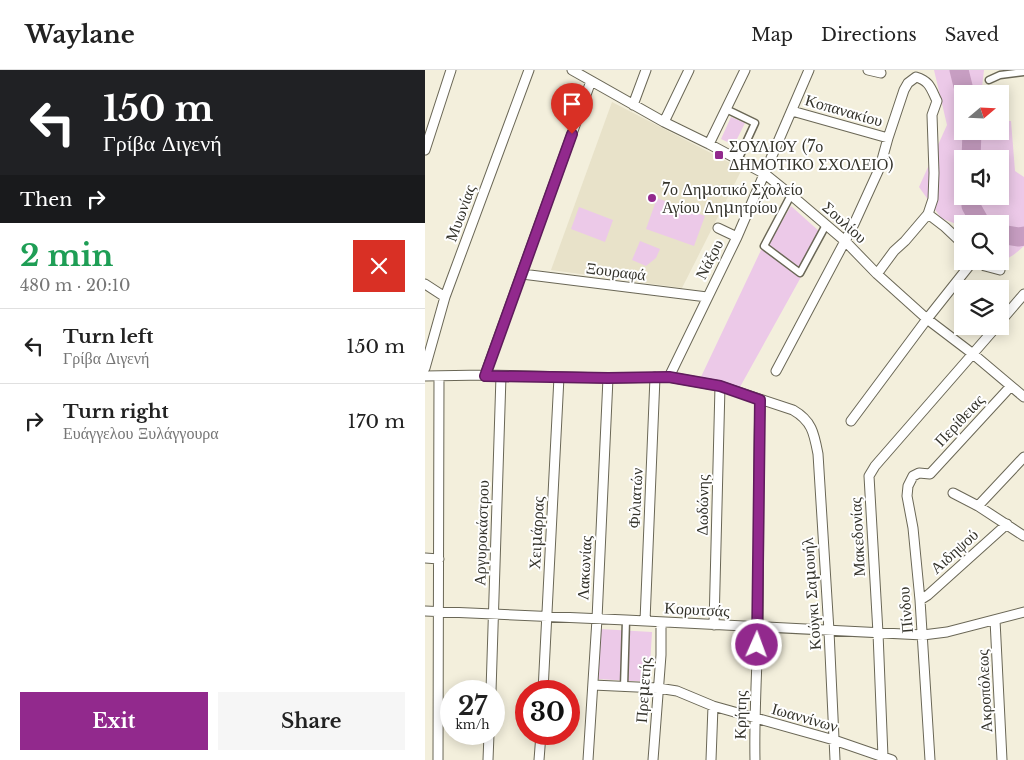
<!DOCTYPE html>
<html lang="en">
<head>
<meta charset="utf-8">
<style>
	body { margin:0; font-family:"Libre Baskerville",serif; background:#f6f6f6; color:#222; height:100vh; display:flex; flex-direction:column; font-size:19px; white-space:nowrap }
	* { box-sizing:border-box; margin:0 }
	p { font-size:16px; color:#767676 }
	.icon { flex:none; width:28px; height:28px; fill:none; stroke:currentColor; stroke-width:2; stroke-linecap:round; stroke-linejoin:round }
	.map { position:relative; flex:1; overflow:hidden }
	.details { display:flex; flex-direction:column; background:#fff; width:425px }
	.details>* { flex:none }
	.banner { background:#202124; color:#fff; overflow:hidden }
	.needle { width:32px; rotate:71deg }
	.controls { position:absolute; left:529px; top:15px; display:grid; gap:10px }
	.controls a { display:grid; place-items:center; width:55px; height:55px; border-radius:0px; background:#fff; box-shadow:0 2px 12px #0003; font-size:25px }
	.speed { position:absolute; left:15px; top:610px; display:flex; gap:10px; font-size:25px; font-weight:700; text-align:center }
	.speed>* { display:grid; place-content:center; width:65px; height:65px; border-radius:50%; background:#fff; box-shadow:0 2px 12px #0003; line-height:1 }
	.speed small { font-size:12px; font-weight:400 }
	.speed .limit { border:8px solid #d22; background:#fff; color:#111 }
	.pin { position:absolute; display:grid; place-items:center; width:42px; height:42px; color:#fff; margin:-51px -21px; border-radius:50% 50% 50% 0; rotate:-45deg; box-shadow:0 0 5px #0007 }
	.pin .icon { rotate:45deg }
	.me { position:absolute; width:55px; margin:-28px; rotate:2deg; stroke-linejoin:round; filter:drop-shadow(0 0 4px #0008) }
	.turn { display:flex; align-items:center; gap:18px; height:105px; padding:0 20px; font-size:22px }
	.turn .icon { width:65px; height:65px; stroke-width:2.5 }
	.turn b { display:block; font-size:35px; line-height:42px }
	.then { display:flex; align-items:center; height:48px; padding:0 20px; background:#0003; gap:10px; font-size:19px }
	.round { display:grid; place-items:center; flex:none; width:52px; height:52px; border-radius:0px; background:#f6f6f6 }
	.overview { display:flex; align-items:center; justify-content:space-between; height:85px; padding:0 20px }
	h1 { font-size:30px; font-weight:800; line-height:38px; color:#1e9e55 }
	.primary-button { display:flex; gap:10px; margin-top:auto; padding:10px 20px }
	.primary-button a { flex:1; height:58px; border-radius:0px; background:#92298d; color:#fff; font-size:20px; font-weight:800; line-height:58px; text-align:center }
	.primary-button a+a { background:#f6f6f6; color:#222 }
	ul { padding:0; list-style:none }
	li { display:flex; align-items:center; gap:15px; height:75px; padding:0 20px; border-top:1px solid #e0e0e0 }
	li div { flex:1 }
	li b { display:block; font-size:19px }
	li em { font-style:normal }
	header { display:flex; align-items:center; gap:30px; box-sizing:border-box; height:70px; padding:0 25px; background:#fff; border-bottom:1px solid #e0e0e0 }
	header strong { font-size:24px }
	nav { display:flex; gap:28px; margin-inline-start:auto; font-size:18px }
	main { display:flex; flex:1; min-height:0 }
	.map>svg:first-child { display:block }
</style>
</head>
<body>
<header>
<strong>Waylane</strong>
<nav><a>Map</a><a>Directions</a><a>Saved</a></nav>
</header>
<main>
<section class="details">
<div class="banner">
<div class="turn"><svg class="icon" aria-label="left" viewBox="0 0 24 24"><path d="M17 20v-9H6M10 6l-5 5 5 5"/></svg><div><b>150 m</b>Γρίβα Διγενή</div></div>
<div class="then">Then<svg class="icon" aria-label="right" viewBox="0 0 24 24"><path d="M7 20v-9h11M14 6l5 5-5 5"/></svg></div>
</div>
<div class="overview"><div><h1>2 min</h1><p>480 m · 20:10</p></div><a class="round" style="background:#d93025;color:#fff"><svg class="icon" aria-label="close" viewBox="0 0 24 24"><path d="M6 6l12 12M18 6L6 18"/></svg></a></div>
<ul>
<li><svg class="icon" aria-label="left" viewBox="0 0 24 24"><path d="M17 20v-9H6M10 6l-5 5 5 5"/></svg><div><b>Turn left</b><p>Γρίβα Διγενή</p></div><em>150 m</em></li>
<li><svg class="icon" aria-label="right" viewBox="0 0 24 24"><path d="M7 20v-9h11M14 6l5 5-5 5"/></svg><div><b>Turn right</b><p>Ευάγγελου Ξυλάγγουρα</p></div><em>170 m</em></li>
</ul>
<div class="primary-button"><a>Exit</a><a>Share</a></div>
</section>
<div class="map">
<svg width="599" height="690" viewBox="0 0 599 690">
	<rect width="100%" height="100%" fill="#f3efdc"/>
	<path fill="#e8e2c9" d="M187 32 317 99 257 218 126 200Z"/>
	<path fill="#ecc9e8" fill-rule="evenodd" d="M509 0H559L557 17 564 24H538V61H575V51H586L590 101 599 107V176C592 182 585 190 575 189V154H538L537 163 531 154 516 148 494 117 522 55ZM538 89H575V126H538Z
		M306 47 320 53 309 75 296 69Z
		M232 128 280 146 269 176 221 159Z
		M366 136 395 162 373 198 343 175Z
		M154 137 188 150 180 172 146 159Z
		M215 171 235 179 231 188 221 196 207 190Z
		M337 178 376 207 315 317 275 309Z
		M175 559 227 562 224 612 172 609Z"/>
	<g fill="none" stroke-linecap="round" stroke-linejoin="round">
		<path stroke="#c79ec2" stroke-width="19" d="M534 0 540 24
			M546 89 547 61
			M546 126V136L556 154
			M575 164 594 167 599 166"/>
		<g stroke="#6a6756" stroke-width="9">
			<path id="pedestrian" d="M564 10 575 5 599 2
				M301 39 330 53 313 90
				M366 125 339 176 375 203 401 155
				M199 617 201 550"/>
		</g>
		<g stroke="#6a6756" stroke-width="11">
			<path id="minor" d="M147 0 239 52 284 74 340 104 366 125 420 171 452 204 502 249 548 284 599 327
				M443 0 456 3
				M208 35 221 0
				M367 41 463 68
				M239 52 264 0
				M284 74 320 0
				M0 80 26 0
				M293 158 312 167
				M555 191 560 196 575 200
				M97 204 282 227
				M452 204 469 181 480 171 503 144
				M0 214 20 227
				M575 252 599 224
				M0 298 20 227 104 0
				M351 301 429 154 455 97 463 68 479 20 483 13 491 7C505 11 506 19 512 31L507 45 509 103 508 129 503 144 520 157 538 174
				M60 305 166 11
				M0 306 60 305 183 308 244 307 295 316 368 340C387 351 389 363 393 384L404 561 410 690
				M244 307 312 167 384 0
				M426 351 502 249 548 191
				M528 423 553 436 599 466
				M553 436 599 387
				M0 488 14 489
				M495 530 503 525 582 454
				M0 541 201 550 498 565 522 562 599 542
				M570 550 577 690
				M220 551 230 307
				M289 555 295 316
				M168 615 233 618 252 621 288 636 409 670 467 690
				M66 621 76 306
				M118 621 134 307
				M458 687 453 563 444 406 450 396 572 256
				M13 690 14 306
				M63 690 64 664
				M114 690 116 664
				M163 690 172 549 183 308
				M228 690 236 585V552
				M286 690 288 636
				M330 690C329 646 332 602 333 557 334 481 333 405 335 330
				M505 690 495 530 488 458 482 426 483 416 488 406 494 403 505 404 586 316"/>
		</g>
		<use href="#pedestrian" stroke="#fff" stroke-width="6"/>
		<use href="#minor" stroke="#fff" stroke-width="9"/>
	</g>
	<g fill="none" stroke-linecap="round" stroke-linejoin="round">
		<g stroke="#5f1b5c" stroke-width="12">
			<path id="route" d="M147 64 60 306 183 308 244 307 295 316 335 330 332 575"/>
		</g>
		<use href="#route" stroke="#92298d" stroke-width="9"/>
	</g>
	<g fill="#92298d" stroke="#fff" stroke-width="2">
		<rect x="289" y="80" width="10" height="10" rx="2.5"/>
		<circle cx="227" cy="128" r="5"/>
	</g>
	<g text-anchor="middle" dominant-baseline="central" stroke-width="4" stroke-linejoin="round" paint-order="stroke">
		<g font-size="16" fill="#34332b" stroke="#fff">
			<text transform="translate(419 40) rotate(16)">Κοπανακίου</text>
			<text transform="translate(35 143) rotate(-70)">Μυωνίας</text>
			<text transform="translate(420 152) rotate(42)">Σουλίου</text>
			<text transform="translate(284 189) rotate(-63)">Νάξου</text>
			<text transform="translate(191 201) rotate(7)">Ξουραφά</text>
			<text transform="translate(534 350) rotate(-47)">Περίθειας</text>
			<text transform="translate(210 428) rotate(-87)">Φιλιατών</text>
			<text transform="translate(277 435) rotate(-89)">Δωδώνης</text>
			<text transform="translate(56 463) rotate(-88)">Αργυροκάστρου</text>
			<text transform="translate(111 463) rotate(-87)">Χειμάρρας</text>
			<text transform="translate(432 467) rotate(-93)">Μακεδονίας</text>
			<text transform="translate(529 481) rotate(-42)">Αιδηψού</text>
			<text transform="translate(159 498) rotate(-87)">Λακωνίας</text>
			<text transform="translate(386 524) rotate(-94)">Κούγκι Σαμουήλ</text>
			<text transform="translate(272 539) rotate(3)">Κορυτσάς</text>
			<text transform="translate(480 540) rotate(-95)">Πίνδου</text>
			<text transform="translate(218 620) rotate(-86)">Πρεμετής</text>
			<text transform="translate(559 621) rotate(-93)">Ακροπόλεως</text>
			<text transform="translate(315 645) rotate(-89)">Κρήτης</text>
			<text transform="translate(380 647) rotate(16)">Ιωαννίνων</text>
		</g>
		<g font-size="16" fill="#34332b" stroke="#fff" text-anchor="start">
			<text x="304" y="76">ΣΟΥΛΙΟΥ (7ο<tspan x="304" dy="18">ΔΗΜΟΤΙΚΟ ΣΧΟΛΕΙΟ)</tspan></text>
			<text x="237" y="119">7ο Δημοτικό Σχολείο<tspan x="237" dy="18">Αγίου Δημητρίου</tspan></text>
		</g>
	</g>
</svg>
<div class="controls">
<a><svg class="needle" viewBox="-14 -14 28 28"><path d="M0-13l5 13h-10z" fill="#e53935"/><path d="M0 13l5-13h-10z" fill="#767676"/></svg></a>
<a><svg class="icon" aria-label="sound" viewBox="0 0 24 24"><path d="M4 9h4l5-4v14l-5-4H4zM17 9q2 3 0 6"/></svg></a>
<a><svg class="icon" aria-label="search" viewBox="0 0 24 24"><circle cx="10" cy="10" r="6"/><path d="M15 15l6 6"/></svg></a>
<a><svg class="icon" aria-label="layers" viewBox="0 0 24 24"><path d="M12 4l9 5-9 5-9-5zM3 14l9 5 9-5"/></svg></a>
</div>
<div class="speed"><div>27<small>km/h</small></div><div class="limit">30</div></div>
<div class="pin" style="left:147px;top:64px;background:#d93025"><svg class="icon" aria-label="arrive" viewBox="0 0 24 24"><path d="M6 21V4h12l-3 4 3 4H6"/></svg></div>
<svg class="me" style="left:332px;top:575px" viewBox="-20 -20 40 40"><circle r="17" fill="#92298d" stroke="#fff" stroke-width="3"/><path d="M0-11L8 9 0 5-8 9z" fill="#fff"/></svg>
</div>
</main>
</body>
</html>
